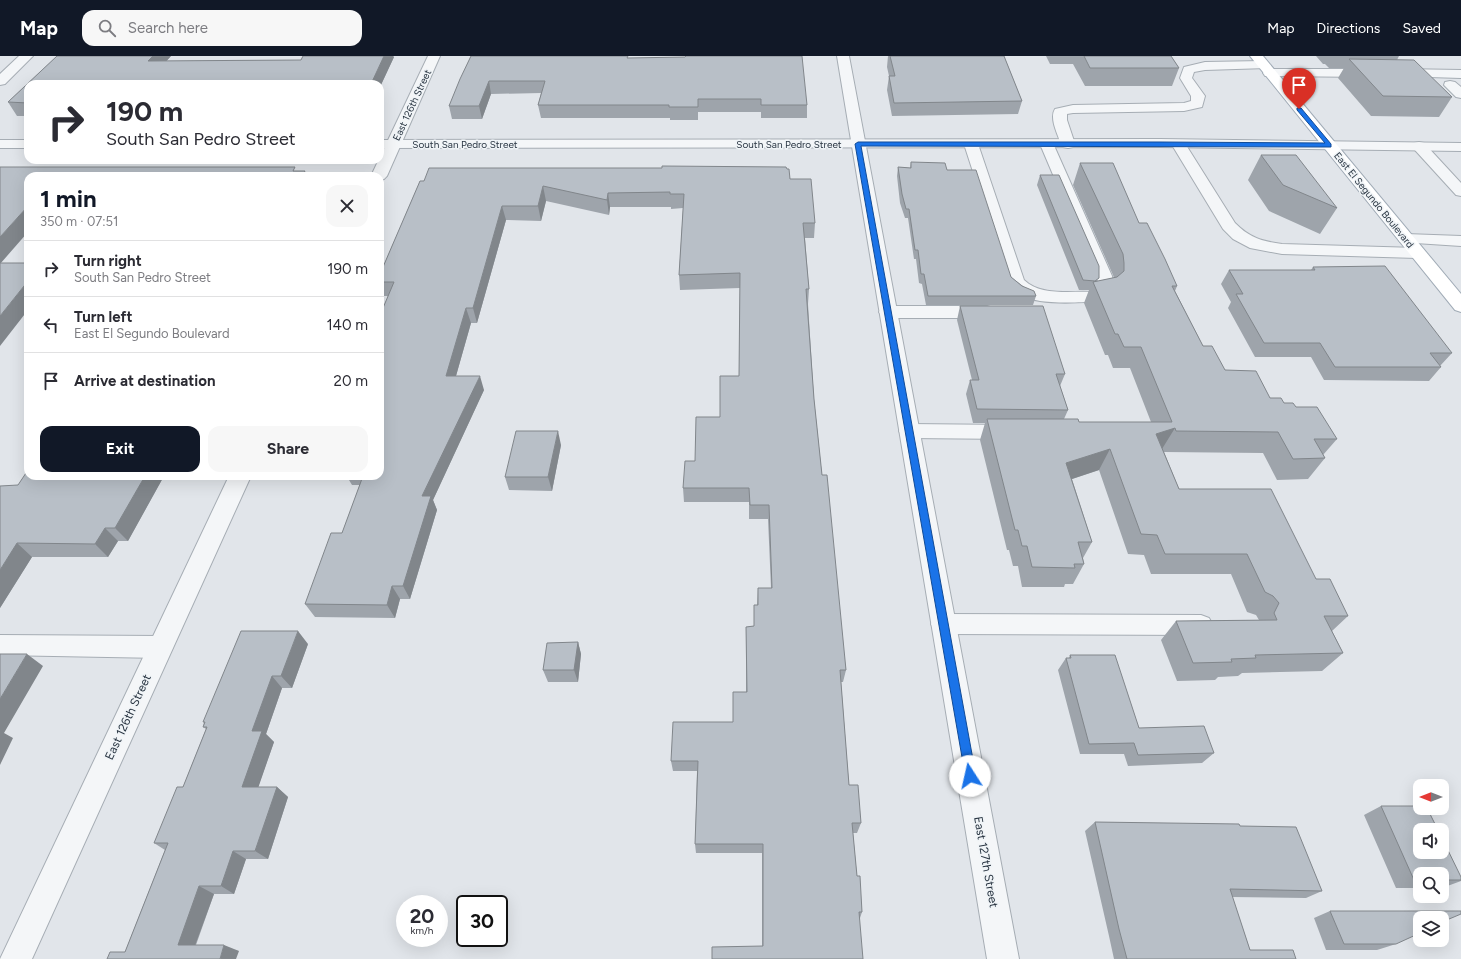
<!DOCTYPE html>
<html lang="en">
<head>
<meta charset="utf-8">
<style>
	body { margin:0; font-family:Figtree,sans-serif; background:#f7f7f7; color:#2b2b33; height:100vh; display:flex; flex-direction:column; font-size:15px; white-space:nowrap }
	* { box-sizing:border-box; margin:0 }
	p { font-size:13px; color:#7c7c81 }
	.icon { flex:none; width:22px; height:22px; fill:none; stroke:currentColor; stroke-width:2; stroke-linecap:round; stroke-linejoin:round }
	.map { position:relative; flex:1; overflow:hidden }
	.sheet { position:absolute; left:24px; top:116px; width:360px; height:308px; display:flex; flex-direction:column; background:#fff; border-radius:12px; box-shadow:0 4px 16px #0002 }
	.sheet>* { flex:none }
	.banner { position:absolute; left:24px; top:24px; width:360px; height:84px; border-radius:12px; box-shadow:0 4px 16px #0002; background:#fff; color:#2b2b33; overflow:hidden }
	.needle { width:26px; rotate:270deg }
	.fabs { position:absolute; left:1413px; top:723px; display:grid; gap:8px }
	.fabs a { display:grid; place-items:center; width:36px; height:36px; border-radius:8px; background:#fff; box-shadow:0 4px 16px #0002; font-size:20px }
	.speed { position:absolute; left:396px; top:839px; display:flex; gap:8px; font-size:20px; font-weight:700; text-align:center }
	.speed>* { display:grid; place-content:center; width:52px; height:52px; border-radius:50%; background:#fff; box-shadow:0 4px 16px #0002; line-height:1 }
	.speed small { font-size:10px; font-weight:400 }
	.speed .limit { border:2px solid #111; border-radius:6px; background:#fff; color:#111 }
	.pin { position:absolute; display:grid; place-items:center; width:34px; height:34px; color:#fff; margin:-41px -17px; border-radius:50% 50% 50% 0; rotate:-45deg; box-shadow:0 0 4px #0007 }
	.pin .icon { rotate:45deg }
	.me { position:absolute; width:44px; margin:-22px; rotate:350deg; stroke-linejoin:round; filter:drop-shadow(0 0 3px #0008) }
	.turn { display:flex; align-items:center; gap:14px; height:84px; padding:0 16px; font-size:18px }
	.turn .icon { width:52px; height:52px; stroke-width:2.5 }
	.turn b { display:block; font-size:28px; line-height:34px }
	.round { display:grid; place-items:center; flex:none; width:42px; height:42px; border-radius:12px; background:#f7f7f7 }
	.head { display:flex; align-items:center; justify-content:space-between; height:68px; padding:0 16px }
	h1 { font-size:24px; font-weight:700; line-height:30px; color:#111827 }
	.cta { display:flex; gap:8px; margin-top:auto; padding:8px 16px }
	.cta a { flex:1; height:46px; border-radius:12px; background:#111827; color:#fff; font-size:16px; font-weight:700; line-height:46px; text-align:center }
	.cta a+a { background:#f7f7f7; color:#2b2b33 }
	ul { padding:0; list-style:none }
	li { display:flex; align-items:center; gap:12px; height:56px; padding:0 16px; border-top:1px solid #e1e1e2 }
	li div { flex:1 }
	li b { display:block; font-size:15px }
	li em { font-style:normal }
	header { display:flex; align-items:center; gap:24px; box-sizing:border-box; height:56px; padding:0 20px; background:#111827; color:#fff }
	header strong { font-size:19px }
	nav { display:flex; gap:22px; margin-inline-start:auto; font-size:14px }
	.search { width:280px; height:36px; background:#f7f7f7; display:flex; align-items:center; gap:10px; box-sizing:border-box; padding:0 14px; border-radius:12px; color:#7c7c81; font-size:15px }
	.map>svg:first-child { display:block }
</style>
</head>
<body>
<header>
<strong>Map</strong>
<div class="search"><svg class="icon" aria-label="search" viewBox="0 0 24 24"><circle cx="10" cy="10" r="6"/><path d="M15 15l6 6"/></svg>Search here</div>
<nav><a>Map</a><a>Directions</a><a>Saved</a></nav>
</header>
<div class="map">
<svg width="1461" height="903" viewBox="0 0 1461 903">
	<rect width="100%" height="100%" fill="#e1e5ea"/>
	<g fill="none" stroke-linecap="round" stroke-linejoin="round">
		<g stroke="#a6adb4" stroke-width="2">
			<path id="service" d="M1263 5 1267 6 1269 9 1267 12 1205 14 1194 16 1192 22 1205 40 1202 51 1184 55 1073 57 1067 58V64L1075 88 1073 91 1068 92 1063 91 1061 88C1058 79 1049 62 1055 53L1073 49 1184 47 1191 45V40L1180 22 1184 11 1205 6Z
				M1269 13H1369L1373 14 1375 17 1373 20 1369 21 1265 20 1263 17 1265 14Z
				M1400 13 1461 14V22L1396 20 1394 17 1396 14Z
				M1450 25 1455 26 1461 31V42L1456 41 1444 29 1445 26Z
				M971 84 976 85 978 88 1024 224C1040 240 1069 235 1091 236L1096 233V220L1040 88 1042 85 1047 84 1052 85 1112 220C1113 225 1115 234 1112 238 1104 249 1053 247 1040 245 1028 243 1018 238 1010 230L964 88 966 85Z
				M1179 85 1184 86 1186 89 1235 167C1250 182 1261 185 1282 188L1417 192 1423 194 1425 197 1423 200 1417 202 1282 198 1250 192 1233 183 1223 173 1172 89 1174 86Z
				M1419 86 1424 87 1461 127V140L1456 139 1414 93 1412 90 1414 87Z
				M1406 178 1461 180V190L1400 186 1398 183 1400 180Z
				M888 250H987L993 252 996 256 993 260 987 262H888L882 260 879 256 882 252Z
				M909 368 1010 369 1017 371 1020 376 1017 381 1010 383 909 382 902 380 899 375 902 370Z
				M943 558 1201 559 1209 562 1213 569 1209 576 1201 579 943 578 935 575 931 568 935 561Z
				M0 579 161 580 169 584 173 591 169 598 161 602 0 599Z"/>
		</g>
		<g stroke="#a6adb4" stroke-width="2">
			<path id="minor" d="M19 0H33L5 28 0 29V18Z
				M428 0H440L387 120 384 123 380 124V120H371Z
				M837 0H849L1019 903H987Z
				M229 420H251L32 903H0Z"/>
		</g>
		<g stroke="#a6adb4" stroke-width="2">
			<path id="tertiary" d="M1159 83 1461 87V95L1159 91 380 92V84Z
				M0 84H28V92H0Z"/>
		</g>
		<g stroke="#a0abb6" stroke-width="2">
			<path id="primary" d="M1250 0H1263L1461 238V256L1455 254Z"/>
		</g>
		<use href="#service" fill="#f4f6f8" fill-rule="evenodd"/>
		<use href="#minor" fill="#f4f6f8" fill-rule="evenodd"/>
		<use href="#tertiary" fill="#f4f6f8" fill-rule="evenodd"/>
		<use href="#primary" fill="#fff" fill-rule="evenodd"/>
	</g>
	<path fill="#9ea4ab" d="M57 0H171L166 5 301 4 303 0H393L394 1 380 31V28H28V60H17L8 46Z
		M471 0 630 2 807 49V62H761V56H698V64H670V62H541L538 49 541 37 491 38 482 63H452L449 50Z
		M888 0H1004L1022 45 1018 58 892 60 887 34 889 20 887 11Z
		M1046 0H1171L1179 12 1172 30H1085L1073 8H1050Z
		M1316 0H1399L1397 4 1452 41 1439 61 1371 60 1338 22 1344 12H1329L1325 8H1323Z
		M1261 99 1337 152 1320 178 1269 155 1248 124Z
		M911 106 947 114 1011 221 1036 240 1033 249H926L922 228 919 227 916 203H914L908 162H905L900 147 897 120 898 111 910 112Z
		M1080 107 1139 167 1177 230 1175 235 1203 290 1225 314 1270 342 1296 351 1337 383 1323 399 1325 402 1308 423 1277 424 1263 397 1164 396 1179 433 1316 523 1348 560 1332 575 1343 597 1322 615 1242 617 1238 620 1218 621 1215 624 1177 625 1161 584 1176 565 1259 564 1256 559 1247 556 1231 518H1151L1144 499 1128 498 1099 414 1072 423 1092 486 1083 502 1084 508 1073 528H1065L1064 531H1022L1018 510H1013L1009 494H1007L980 384 985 367H973L966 338 970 324H972L957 264 960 250 1065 318 1060 330 1068 354 1064 363 1079 366H1151L1130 312H1113L1108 299H1105L1084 247 1089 234H1079L1037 129 1040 119 1098 225 1114 222 1113 219 1073 129Z
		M787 113 790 123 815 167 814 182H805L809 233 808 248 814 343 822 419 846 614 843 626H841L849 729 861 767 857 777H853L857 820 862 856 860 862 762 890V797H696L695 788 697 715H673L671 705 733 666 746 636V571L754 570V549H757L758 532H771L768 463H749V446H684L683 432 695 405 720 361 739 320 740 232 680 234 679 219 683 152 671 153V151H610L609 159 546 145 541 165 506 164 477 267H471L456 320 484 334 433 444 437 454 410 543H400L395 562 315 561 305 548 342 477 360 429H352L349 424H329L327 420H380L388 240H383L380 233V218L420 125Z
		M1313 211 1452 297 1440 310 1441 311 1429 325 1324 324 1311 301H1255L1228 252 1231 246 1221 228 1229 214H1311Z
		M561 389 552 435 509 434 505 421Z
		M28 420H164L128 485H118L108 501H32L0 552 18 429Z
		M578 586 581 598 578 626H548L543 614Z
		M308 588 292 632H282L266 678 274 686 258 731H277L288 741 268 803H246L234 838H214L196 889 239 895 125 896 165 794 154 787 183 731 206 673 203 671 204 666H203Z
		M1070 599 1139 672 1214 697 1202 707 1128 710 1124 698H1080L1058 614 1066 602H1069Z
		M1381 750 1461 821V825L1442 832V818H1420V832H1396L1364 759Z
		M1095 766 1240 770 1322 835 1306 842 1232 841 1250 894 1296 903H1114L1109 880 1085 775Z
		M1330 855 1396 888 1377 894H1326L1314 862Z"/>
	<path fill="#81868b" d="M153 0H171L155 18 148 5Z
		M384 0H393L394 1 380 31V28H371Z
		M489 25 491 38 482 63 479 50Z
		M543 130 546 145 541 165 538 150Z
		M608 137 610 151 609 159 607 144Z
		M28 150V176L0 208V181Z
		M502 150 506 164 477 267 473 252Z
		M28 225V254L0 290V260Z
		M466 252 471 267 452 334 446 320Z
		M480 320 484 334 433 444 437 454 410 543 403 530 422 440Z
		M1175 372 1162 393 1156 378Z
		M558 375 561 389 552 435 548 421Z
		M1110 393 1099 414 1057 428 1066 407Z
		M145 420H164L128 485 115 472Z
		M105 472 118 485 108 501 95 488Z
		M17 487 32 501 0 552V514Z
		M392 530 400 543 395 562 387 549Z
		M298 575 308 588 292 632 281 620Z
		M578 586 581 598 578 626 574 614Z
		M27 598 43 610 4 677 13 682 0 709V643Z
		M272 620 282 632 266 678 274 686 255 741 242 731 252 675Z
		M277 731 288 741 268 803 255 795Z
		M233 795 246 803 234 838 221 830Z
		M199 830 214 838 193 895 178 889Z
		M224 889 239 895 236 903H220Z"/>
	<path fill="#b8bfc7" stroke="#81868b" d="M57 0H153L148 5 301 4 303 0H384L371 28H28V47L8 46Z
		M471 0H628L627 2 685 1 686 0H802L807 49H761V43H698V51H669V49H538L545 25H489L479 50H449L460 23Z
		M890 0H1004L1022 45 894 47 889 20H895Z
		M1084 0H1171L1179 12H1090Z
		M1349 3 1414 4 1452 41 1383 40Z
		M1261 99H1296L1337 152 1283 129Z
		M911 106 945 107 947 114H976L1011 221 1022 230 1034 235 1036 240H928L924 218H921L918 194H915L909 153H906L902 138 898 111 911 112Z
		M1080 107H1113L1139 167H1147L1165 203 1177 230H1172L1203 290H1212L1225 314 1256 315 1270 342H1281L1284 347H1293L1296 351H1317L1337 383H1314L1325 402 1293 403 1278 376 1176 375 1175 372 1156 378 1179 433H1271L1316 523H1330L1348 560H1324L1343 597 1255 599 1256 602 1231 603 1232 606 1193 607 1176 565 1277 564 1274 557 1279 547 1273 540 1265 536 1247 498H1165L1157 479 1141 478 1110 393 1066 407 1092 486H1078L1084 508H1074L1075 512 1032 511 1027 490H1022L1018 474H1015L987 363H1078L1079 366H1172L1141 291H1124L1118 278H1115L1093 226 1117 221 1124 215V207L1123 198Z
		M662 110 786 111 787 113H789L790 123H811L815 167H803L809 233H806L814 343 822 419H827L846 614H840L849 729H858L861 767H852L857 820H860L862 856H859L863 903H712V891L763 890V788H695L698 705H671L673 666H733V636H747L746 571 754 570V549H758V532H772L769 449H750L749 432H683L685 405H695L696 361H720V320H739L740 217 679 219 684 138H670V136L608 137 607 144 543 130 538 150H502L473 252H466L446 320H480L422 440H431L403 530H392L387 549 305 548 331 477H342L363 420H380V259L394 226H380V218L420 125H424L429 112H662Z
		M0 111H295L293 115H305L303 119H314V120H28V150L0 181Z
		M1040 119H1059L1099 210V222L1095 225 1083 224Z
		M0 207H28V225L0 260Z
		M1385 210 1452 297H1430L1441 311H1335L1320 287H1264L1236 238H1243L1229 214H1315L1313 211Z
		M960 250H1043L1065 318H1056L1068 354 977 353 970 324H979Z
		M516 375H558L548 421H505Z
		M28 414V420H145L115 472H105L95 488 17 487 0 514V430L18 429Z
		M241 575H298L281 620H272L252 675H262L242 731H277L255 795H233L221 830H199L178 889H224L220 903H107L110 896H125L168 787H154L177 731H183L207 671H203L205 666H203Z
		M578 586 574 614H543L547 587Z
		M0 598H27L0 643Z
		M1070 599H1115L1139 672 1204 670 1214 697 1138 699 1134 687 1089 688 1066 602H1071Z
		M1381 750H1420V752H1427L1438 774H1420V796H1442V782L1461 821V824H1442V818H1420V824H1414Z
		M1095 766 1239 768 1240 770 1296 771 1322 835 1230 833 1250 894H1293L1296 903H1127L1119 873Z
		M1330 855H1461V858L1442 866V862H1420V877L1396 888H1344Z"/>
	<path fill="#1a73e8" stroke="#114b97" d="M1297 52H1301L1331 88V91L861 90 976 720 974 724 970 726 966 724 855 88 858 86H1159L1325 87 1297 54Z"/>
	<g text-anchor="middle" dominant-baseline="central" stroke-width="3" stroke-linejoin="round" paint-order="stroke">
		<g font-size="10" fill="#293542" stroke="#f0f4f7">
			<text transform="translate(412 49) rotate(-65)">East 126th Street</text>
			<text x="465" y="88">South San Pedro Street</text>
			<text x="789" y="88">South San Pedro Street</text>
			<text transform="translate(1374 144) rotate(51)">East El Segundo Boulevard</text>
		</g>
		<g font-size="12" fill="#293542" stroke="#f0f4f7">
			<text transform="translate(128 661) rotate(-65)">East 126th Street</text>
			<text transform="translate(986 806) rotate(80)">East 127th Street</text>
		</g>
	</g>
</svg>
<div class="fabs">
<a><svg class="needle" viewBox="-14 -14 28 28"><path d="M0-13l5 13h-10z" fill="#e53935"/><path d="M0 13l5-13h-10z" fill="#7c7c81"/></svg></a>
<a><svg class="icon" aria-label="sound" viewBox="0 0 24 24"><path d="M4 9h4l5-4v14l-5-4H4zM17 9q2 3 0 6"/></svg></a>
<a><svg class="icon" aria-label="search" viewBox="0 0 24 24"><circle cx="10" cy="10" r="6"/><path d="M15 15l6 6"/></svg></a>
<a><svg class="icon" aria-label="layers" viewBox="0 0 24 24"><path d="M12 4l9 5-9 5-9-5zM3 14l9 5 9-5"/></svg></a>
</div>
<div class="speed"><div>20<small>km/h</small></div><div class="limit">30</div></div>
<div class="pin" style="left:1299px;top:53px;background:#d93025"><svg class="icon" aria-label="arrive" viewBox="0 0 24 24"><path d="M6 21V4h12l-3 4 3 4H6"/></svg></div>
<svg class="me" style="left:970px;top:720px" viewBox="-20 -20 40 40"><circle r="19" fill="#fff"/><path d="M0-13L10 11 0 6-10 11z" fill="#1a73e8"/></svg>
<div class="banner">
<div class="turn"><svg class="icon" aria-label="right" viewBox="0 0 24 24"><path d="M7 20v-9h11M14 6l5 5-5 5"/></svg><div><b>190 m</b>South San Pedro Street</div></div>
</div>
<section class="sheet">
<div class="head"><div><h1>1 min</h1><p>350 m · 07:51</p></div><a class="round"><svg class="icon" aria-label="close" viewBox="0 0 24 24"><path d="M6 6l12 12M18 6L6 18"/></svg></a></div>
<ul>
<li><svg class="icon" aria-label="right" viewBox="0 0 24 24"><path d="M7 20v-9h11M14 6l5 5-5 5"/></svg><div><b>Turn right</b><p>South San Pedro Street</p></div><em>190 m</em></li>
<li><svg class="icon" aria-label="left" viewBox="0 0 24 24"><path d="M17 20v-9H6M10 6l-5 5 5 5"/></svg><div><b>Turn left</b><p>East El Segundo Boulevard</p></div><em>140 m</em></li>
<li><svg class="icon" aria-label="arrive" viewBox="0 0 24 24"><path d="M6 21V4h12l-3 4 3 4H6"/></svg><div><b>Arrive at destination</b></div><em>20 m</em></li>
</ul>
<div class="cta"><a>Exit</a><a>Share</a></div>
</section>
</div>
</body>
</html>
